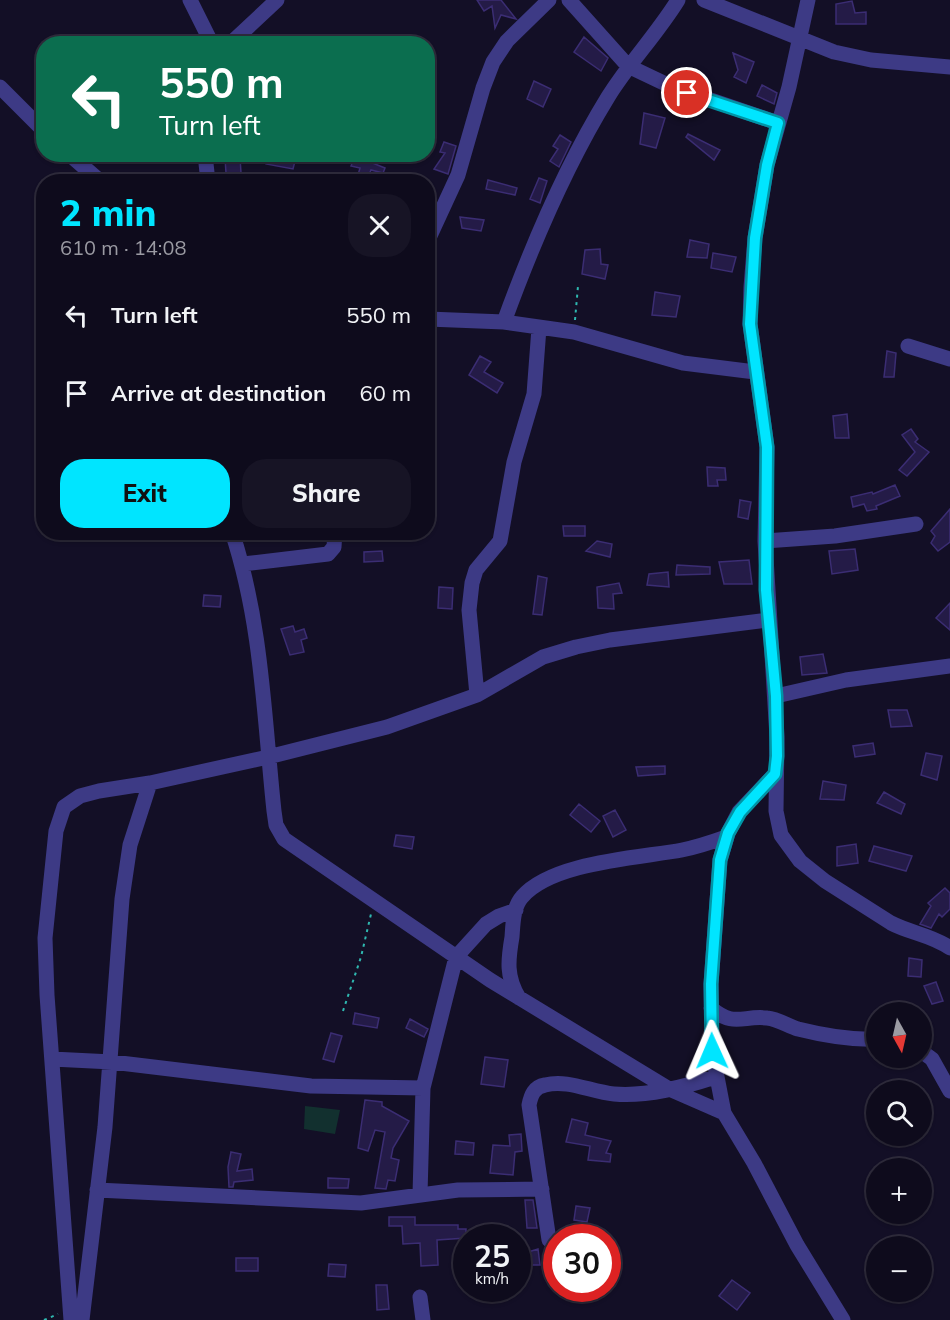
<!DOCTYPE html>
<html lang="en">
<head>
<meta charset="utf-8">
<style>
	body { margin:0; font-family:Mulish,sans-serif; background:#171425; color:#f1f3f6; height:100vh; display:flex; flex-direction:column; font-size:22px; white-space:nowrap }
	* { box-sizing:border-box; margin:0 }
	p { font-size:20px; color:#9b9ba3 }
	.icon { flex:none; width:33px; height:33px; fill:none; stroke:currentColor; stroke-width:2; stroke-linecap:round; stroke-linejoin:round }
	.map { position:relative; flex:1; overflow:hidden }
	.drawer { position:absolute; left:36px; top:174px; width:399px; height:366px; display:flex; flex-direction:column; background:#0e0b1c; border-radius:24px; box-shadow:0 2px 4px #0004,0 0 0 2px #2e2b3b }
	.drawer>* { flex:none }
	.top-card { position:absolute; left:36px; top:36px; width:399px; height:126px; border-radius:24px; box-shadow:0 2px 4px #0004,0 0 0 2px #2e2b3b; background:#0b6e4f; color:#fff; overflow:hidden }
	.needle { width:39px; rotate:172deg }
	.buttons { position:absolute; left:866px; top:1002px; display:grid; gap:12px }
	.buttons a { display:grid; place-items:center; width:66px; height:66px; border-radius:50%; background:#0e0b1c; box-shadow:0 2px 4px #0004,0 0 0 2px #2e2b3b; font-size:30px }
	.speed { position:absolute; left:453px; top:1224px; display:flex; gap:12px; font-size:30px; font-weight:700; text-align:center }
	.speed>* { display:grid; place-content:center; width:78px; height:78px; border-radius:50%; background:#0e0b1c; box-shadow:0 2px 4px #0004,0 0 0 2px #2e2b3b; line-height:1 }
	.speed small { font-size:15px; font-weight:400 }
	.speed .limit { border:9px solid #d22; background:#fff; color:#111 }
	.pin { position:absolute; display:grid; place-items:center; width:51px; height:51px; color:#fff; margin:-26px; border:3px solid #fff; border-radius:50%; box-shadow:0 2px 6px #0007 }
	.me { position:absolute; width:66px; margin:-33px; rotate:359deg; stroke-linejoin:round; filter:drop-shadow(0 0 4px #0008) }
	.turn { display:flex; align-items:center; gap:21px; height:126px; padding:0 24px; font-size:27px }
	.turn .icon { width:78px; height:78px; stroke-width:2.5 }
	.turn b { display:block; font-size:42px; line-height:51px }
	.round { display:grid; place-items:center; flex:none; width:63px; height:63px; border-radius:24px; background:#171425 }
	.summary { display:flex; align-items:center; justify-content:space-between; height:102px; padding:0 24px }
	h1 { font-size:36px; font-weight:800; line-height:45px; color:#00e5ff }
	.action { display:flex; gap:12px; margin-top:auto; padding:12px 24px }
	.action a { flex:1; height:69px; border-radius:24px; background:#00e5ff; color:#111; font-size:24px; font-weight:800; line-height:69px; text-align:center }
	.action a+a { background:#171425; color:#f1f3f6 }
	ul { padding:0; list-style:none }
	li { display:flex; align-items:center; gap:18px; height:78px; padding:0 24px }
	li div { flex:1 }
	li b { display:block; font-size:22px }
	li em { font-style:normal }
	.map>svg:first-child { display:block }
</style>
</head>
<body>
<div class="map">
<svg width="950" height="1320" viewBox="0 0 950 1320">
	<rect width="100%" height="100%" fill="#130f26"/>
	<path fill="#12302f" d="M305 1106 340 1110 335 1134 304 1129Z"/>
	<path fill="#241b47" stroke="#3b2d73" stroke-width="1.5" d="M477 0H501L516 19 501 15 495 28 492 6 484 11Z
		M852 1 855 13 866 12V24H836V4Z
		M584 37 608 58 601 71 574 52Z
		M733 53 754 62 746 83 734 77 738 70Z
		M534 81 551 89 543 107 527 99Z
		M762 85 777 93 774 104 757 96Z
		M644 113 665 118 656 148 640 144Z
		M688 134 720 150 714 160 686 137Z
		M560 135 571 142 559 167 550 161 558 149 553 146Z
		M444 142 456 146 448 174 434 169 445 153 440 152Z
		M267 156 295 161 293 169 266 164Z
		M355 156 385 168 383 173 371 170 367 180 358 175 360 168 351 166Z
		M240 157 241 173H226L225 158Z
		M539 178 547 181 540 203 530 199Z
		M488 180 517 188 515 195 486 189Z
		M460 217 484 220 481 231 462 228Z
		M690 240 709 244 707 258 687 257Z
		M600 249 601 264 608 265 605 279 582 274 585 250Z
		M713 253 736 257 732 272 711 268Z
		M655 292 680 296 676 317 652 315Z
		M887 351 896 353 894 377H884Z
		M480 356 491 362 484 372 503 383 497 393 469 375Z
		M847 414 849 438H835L833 416Z
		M911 429 918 439 915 442 929 452 907 476 899 470 915 452 902 435Z
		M707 467 725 468 726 480H717L718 486H708Z
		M895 485 900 496 876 506 877 509 867 511 864 504 853 507 851 497 872 492 873 494Z
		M740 500 751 502 748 519 738 517Z
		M950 509V542L938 551 931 543 935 536 931 531Z
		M563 526H585V536H564Z
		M597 541 612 544 610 557 586 551Z
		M855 549 858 570 832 574 829 551Z
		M382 551 383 561 364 562V552Z
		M749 560 752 584H724L719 562Z
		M677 565 710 567V574L676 575Z
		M668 572 669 587 647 585 649 574Z
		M538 576 547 578 542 615 533 614Z
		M619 583 622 593 613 594 614 609 598 608 597 587Z
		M439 587 453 588 452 609 438 608Z
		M204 595 221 596 220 607 203 606Z
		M950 603V630L936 618Z
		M293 626 295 632 304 629 307 638 301 640 304 652 290 655 281 629Z
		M823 654 827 673 802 675 800 657Z
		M888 710H907L912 726 891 727Z
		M873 743 875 754 855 757 853 746Z
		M926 753 942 756 937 780 921 775Z
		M665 766V774L638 776 636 767Z
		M823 781 846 785 844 800 820 799Z
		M884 792 905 804 901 814 877 803Z
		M579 804 600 821 591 832 570 815Z
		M615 810 626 830 613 837 603 816Z
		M396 835 414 837 412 849 394 846Z
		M856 844 858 863 837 866V847Z
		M874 846 912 856 906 871 869 861Z
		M945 888 950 893V909L942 917 939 914 931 928 920 924 931 906 928 903Z
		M909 958 922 960 921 977 908 976Z
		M936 982 943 1001 932 1004 924 986Z
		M355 1013 379 1018 377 1028 353 1024Z
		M410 1019 428 1029 424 1037 406 1028Z
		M331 1033 342 1036 334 1062 323 1059Z
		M485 1057 508 1060 504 1087 481 1084Z
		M365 1100 382 1102V1106L409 1121 393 1148 391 1158 399 1160 395 1181 388 1180 386 1189 375 1188 385 1132 375 1130 368 1151 358 1148Z
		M572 1119 588 1123 585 1135 611 1141 606 1153 611 1154 610 1162 588 1160 590 1146 566 1142Z
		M521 1134 522 1151 515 1152 513 1175 490 1173 493 1145 510 1146 509 1135Z
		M456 1141 474 1143 473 1155 455 1154Z
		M231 1152 241 1154 237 1171 252 1169 253 1180 234 1182 233 1187H229L228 1167Z
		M328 1178 349 1179 348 1188H328Z
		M525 1200H533L537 1228H527Z
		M576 1206 590 1208 587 1222 574 1220Z
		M389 1217H415V1225H458V1229H466V1238L437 1240 438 1265 421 1266 420 1243 403 1244 402 1226H389Z
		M538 1249 540 1265H518V1255Z
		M236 1258H258V1271H236Z
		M329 1264 346 1265 345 1277 328 1276Z
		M732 1280 750 1293 737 1310 719 1296Z
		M376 1285H387L389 1309 377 1310Z"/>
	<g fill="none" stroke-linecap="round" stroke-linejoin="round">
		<path stroke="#2fb8b0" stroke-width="2" stroke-dasharray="3 4.5" stroke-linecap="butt" d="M575 320 578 286
			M343 1011 361 957 371 914
			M44 1320 58 1314"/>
		<path stroke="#3d3a85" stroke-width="15" d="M190 0 212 44
			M569 0 628 66 670 86 778 123
			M704 0 834 52 871 60 950 67
			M808 0 789 87 767 165 755 238 751 287 750 324 767 447 765 541 777 737 776 811 781 835 800 861 825 881 891 923C910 933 932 935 950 948
			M230 44 277 0
			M0 87 44 131
			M69 154 101 182
			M205 154 208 182
			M428 240 458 175 483 88 493 62 507 41 549 0
			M428 319 504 322 574 332 683 363 755 372
			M504 322C532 245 565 167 608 97 629 63 657 34 678 0
			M908 346 950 359
			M232 532C262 623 264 717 274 811L276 825 284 839 490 980 669 1089 724 1113
			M765 541 835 536 916 524
			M243 564 328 554 334 547 335 532
			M477 695 469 610 472 583 476 570 500 541 514 462 534 394 539 328
			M776 696 846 680 950 666
			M775 774 739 812 728 833 720 860 711 984 712 1051 724 1113 754 1163 797 1245 843 1320
			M519 998C506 977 508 960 512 937 513 924 513 907 522 897 552 862 639 858 682 850 697 847 712 842 726 837
			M711 1008C734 1028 743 1015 767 1018 778 1019 788 1026 798 1029 822 1035 851 1040 876 1039
			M921 1051 932 1059 950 1091
			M52 1059 112 1062 311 1086 423 1088
			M97 1190 361 1203 458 1190 542 1189
			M420 1194 423 1088 456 957 486 924 499 916 516 910
			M549 1240 529 1105C531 1095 534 1087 545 1085 568 1079 591 1092 614 1094 647 1097 684 1087 715 1077
			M420 1297 423 1320
			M71 1320 47 995 45 938 56 831 64 807 80 796 99 791 150 783 268 757 387 727 477 695 543 657 576 647 610 640 768 620
			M82 1320 105 1127 122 899 130 845 150 783"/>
	</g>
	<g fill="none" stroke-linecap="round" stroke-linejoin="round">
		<g stroke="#0095a6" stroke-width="15">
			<path id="route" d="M687 93 778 123 767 165 755 238 750 324 767 447 766 590 776 696 777 756 775 774 740 812 728 833 720 860 711 984 712 1051"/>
		</g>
		<use href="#route" stroke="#00e5ff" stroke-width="10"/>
	</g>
</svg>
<div class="buttons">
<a><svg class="needle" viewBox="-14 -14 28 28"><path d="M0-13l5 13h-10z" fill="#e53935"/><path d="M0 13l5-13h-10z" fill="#9b9ba3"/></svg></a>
<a><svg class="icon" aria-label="search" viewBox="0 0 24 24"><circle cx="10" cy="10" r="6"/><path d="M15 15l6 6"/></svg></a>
<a>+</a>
<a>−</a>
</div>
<div class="speed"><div>25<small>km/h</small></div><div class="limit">30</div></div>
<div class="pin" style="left:687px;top:93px;background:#d93025"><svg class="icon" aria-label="arrive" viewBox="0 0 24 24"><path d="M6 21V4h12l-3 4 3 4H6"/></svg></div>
<svg class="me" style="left:712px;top:1051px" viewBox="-20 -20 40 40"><path d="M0-17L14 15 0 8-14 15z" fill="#00e5ff" stroke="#fff" stroke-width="4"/></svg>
<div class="top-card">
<div class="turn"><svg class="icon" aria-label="left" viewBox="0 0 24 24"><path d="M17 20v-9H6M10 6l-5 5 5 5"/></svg><div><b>550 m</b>Turn left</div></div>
</div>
<section class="drawer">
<div class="summary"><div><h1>2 min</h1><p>610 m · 14:08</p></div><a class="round"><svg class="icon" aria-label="close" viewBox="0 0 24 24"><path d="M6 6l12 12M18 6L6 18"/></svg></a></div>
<ul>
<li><svg class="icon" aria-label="left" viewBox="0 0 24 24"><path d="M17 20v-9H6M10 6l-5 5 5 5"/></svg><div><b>Turn left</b></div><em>550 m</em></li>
<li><svg class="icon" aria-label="arrive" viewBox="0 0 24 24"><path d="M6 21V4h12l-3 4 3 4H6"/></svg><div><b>Arrive at destination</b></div><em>60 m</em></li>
</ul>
<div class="action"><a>Exit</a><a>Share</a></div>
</section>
</div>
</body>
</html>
